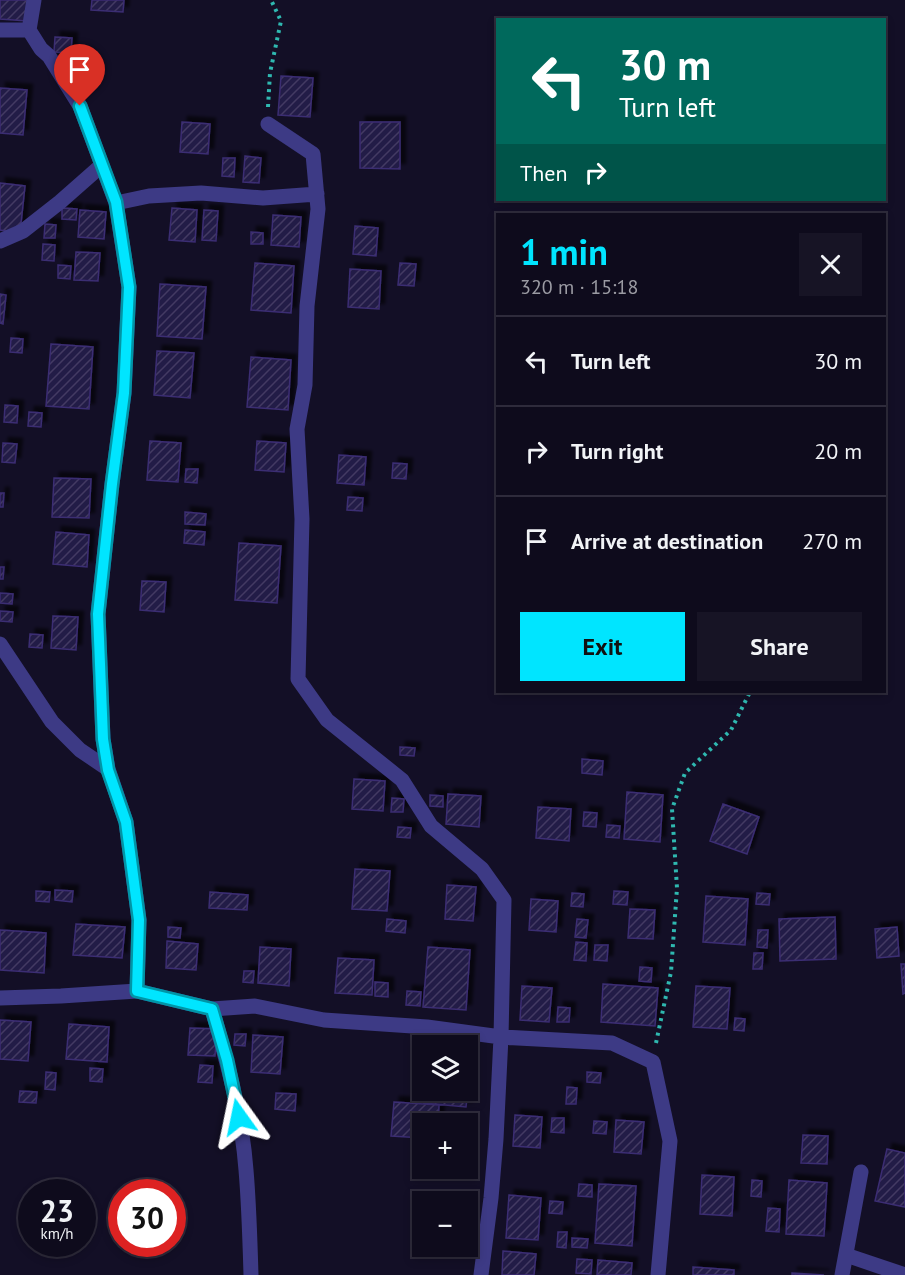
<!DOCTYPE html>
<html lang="en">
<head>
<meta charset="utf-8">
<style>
	body { margin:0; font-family:"PT Sans",sans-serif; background:#171425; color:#f1f3f6; height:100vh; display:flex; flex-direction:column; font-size:22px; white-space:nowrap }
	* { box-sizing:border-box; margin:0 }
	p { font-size:20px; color:#9b9ba3 }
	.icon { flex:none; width:33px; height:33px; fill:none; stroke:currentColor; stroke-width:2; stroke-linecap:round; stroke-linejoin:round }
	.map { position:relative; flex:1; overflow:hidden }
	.details { position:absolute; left:496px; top:213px; width:390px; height:480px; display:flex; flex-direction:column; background:#0e0b1c; border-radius:0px; box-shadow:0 3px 9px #0003,0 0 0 2px #2e2b3b }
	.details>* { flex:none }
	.hud { position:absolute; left:496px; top:18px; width:390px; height:183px; border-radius:0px; box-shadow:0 3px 9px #0003,0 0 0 2px #2e2b3b; background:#00695c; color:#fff; overflow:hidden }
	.controls { position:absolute; left:412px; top:1035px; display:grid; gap:12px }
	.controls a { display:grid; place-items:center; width:66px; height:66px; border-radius:0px; background:#0e0b1c; box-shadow:0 3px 9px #0003,0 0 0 2px #2e2b3b; font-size:30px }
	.speed { position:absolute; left:18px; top:1179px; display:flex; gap:12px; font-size:30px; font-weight:700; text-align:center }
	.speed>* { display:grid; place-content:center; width:78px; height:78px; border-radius:50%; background:#0e0b1c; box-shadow:0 3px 9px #0003,0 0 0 2px #2e2b3b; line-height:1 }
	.speed small { font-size:15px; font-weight:400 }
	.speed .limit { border:9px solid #d22; background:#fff; color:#111 }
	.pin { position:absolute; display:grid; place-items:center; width:51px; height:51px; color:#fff; margin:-62px -26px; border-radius:50% 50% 50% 0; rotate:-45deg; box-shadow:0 0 6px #0007 }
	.pin .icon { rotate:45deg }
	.me { position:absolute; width:66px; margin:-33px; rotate:348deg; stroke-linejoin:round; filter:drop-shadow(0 0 4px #0008) }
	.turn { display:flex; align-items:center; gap:21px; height:126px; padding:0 24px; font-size:27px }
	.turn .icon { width:78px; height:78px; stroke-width:2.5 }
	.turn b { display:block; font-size:42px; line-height:51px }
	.then { display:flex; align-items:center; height:57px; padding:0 24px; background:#0003; gap:12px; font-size:22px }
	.round { display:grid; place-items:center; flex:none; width:63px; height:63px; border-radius:0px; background:#171425 }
	.head { display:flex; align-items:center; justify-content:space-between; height:102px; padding:0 24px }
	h1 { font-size:36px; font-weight:800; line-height:45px; color:#00e5ff }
	.button { display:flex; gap:12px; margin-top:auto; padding:12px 24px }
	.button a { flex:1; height:69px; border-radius:0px; background:#00e5ff; color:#111; font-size:24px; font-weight:800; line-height:69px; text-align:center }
	.button a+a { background:#171425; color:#f1f3f6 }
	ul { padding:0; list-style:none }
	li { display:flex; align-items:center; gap:18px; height:90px; padding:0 24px; border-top:2px solid #2e2b3b }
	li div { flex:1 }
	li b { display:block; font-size:22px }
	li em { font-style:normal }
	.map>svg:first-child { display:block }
</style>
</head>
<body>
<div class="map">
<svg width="905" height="1275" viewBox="0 0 905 1275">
	<defs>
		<pattern id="building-hatch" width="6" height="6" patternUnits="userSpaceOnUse" patternTransform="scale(1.5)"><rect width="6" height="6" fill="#241b47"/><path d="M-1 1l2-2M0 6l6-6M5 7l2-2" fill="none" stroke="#433b63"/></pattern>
		<filter id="shadow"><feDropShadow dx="5.5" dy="-5.5" stdDeviation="1.5" flood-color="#0009"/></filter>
	</defs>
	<rect width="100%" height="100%" fill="#130f26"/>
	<path fill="url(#building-hatch)" stroke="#3b2d73" stroke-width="1.5" filter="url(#shadow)" d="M0 0H28L27 21 0 19Z
		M92 0H124L123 12 91 10Z
		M55 37 72 38 71 53 54 52Z
		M281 76 313 78 310 117 278 115Z
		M0 88 27 90 23 135 0 133Z
		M182 122 210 124 208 154 180 152Z
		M360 122H400V169L360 168Z
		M245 156 261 158 259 183 243 182Z
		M223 158H235L234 177 222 176Z
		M0 183 25 186 20 233 0 230Z
		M62 208 77 209 76 220 62 219Z
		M172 208 197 210 195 242 169 240Z
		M80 210 106 212 104 239 78 237Z
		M204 210 218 211 216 241 202 240Z
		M273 215 301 217 299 247 271 245Z
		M45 224 56 225 55 238H44Z
		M355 226 378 228 376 256 353 254Z
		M251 232 263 233V244H251Z
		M43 244 55 245 54 261 42 260Z
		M76 252 100 253 98 281 74 280Z
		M255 263 294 266 291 313 251 310Z
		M400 263 416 264 414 286 398 285Z
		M58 265 71 266 70 279 58 278Z
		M350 269 381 271 379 309 348 307Z
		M160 284 206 287 202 339 157 336Z
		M0 294 6 295 3 324 0 323Z
		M11 338 23 339 22 353 10 352Z
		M51 344 93 347 89 409 46 406Z
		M157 351 194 353 190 398 154 395Z
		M251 357 291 360 288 410 247 407Z
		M5 405 18 406 17 423 4 422Z
		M29 412 42 413 41 427 28 426Z
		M150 441 181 443 178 482 147 480Z
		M257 441 286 443 284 472 255 470Z
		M3 443 17 444 15 463 2 462Z
		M339 455 366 457 364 485 337 483Z
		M393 463 407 464 406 479 392 478Z
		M186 469H198L197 483 185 482Z
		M54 478 91 479 89 518 52 517Z
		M0 493H4L3 507H0Z
		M348 497 363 498 362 511 347 510Z
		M185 512 206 514 205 525 185 524Z
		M185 530 205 532 204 545 184 543Z
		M56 532 89 535 87 567 53 564Z
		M239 543 281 546 277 603 235 600Z
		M0 567H4L3 579H0Z
		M142 581 166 582 164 612 140 610Z
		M0 593 13 594 12 604 0 603Z
		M0 611 13 612 12 622 0 621Z
		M53 616 78 617 76 650 51 648Z
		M30 634 43 635 42 648 29 647Z
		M400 747 415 748 414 756 400 755Z
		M582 759 603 761 602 775 582 773Z
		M354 779 385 781 383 811 352 809Z
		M627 792 663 795 660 842 624 839Z
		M448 794 481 796 479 827 446 824Z
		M430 795 443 796V807L430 806Z
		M392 798 404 799 403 812H391Z
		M723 804 759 817 747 854 710 841Z
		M538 807 571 809 569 841 536 838Z
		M584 812 597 813 596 827 583 826Z
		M607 825 620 826 619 838 606 837Z
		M398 827 411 828 410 838 397 837Z
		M355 869 390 871 387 911 352 909Z
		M447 885 476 887 473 921 445 919Z
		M55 890 73 891 72 902 55 900Z
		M36 891 50 892 49 902 36 901Z
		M614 891 628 892 627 905 613 904Z
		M210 892 248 895 247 910 209 908Z
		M572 893 584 894 583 907 571 906Z
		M757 893 770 894 769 905 756 904Z
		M706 896 748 899 745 945 703 942Z
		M531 899 558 901 556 932 529 930Z
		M630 909 655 910 653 939 628 938Z
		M835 917 836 959 780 961 779 919Z
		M387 919 406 921 405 933 386 931Z
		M577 919 588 920 586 938 575 937Z
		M76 924 125 927 122 958 73 955Z
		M168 927 181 928 180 938 168 937Z
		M897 927 899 956 877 958 875 929Z
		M0 930 46 933 44 973 0 970Z
		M758 930H768L767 948 757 947Z
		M167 941 198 944 196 970 166 968Z
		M576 942 587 943 586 961 574 960Z
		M595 945H608L607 961 594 960Z
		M260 947 291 949 289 986 258 983Z
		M428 947 470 950 466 1010 423 1007Z
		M754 953H763L762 969H753Z
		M338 958 374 960 372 995 335 993Z
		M901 964H905V993L903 994Z
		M640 967 652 968 651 982 639 981Z
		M244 971H254L253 983 243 982Z
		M375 982 388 983V997L375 996Z
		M603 984 658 988 655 1026 601 1022Z
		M522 986 552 988 549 1022 520 1020Z
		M696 986 730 988 727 1029 693 1027Z
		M407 991 421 992 420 1006 406 1005Z
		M558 1007 570 1008 569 1022H557Z
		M735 1018 745 1019 744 1031 734 1030Z
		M0 1020 31 1022 28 1061 0 1059Z
		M69 1024 109 1027 107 1062 66 1059Z
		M190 1028 217 1029 215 1056 188 1055Z
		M235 1034H246L245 1046 234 1045Z
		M253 1035 283 1037 280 1074 251 1072Z
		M468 1061 471 1062 468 1090Z
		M200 1065 213 1066 212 1083 198 1082Z
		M90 1068 103 1069 102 1082 90 1081Z
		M46 1072 56 1073 55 1090 45 1089Z
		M587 1072 601 1073 600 1083 587 1082Z
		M567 1087 577 1088 576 1104H566Z
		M426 1090H468L466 1107 424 1103Z
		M20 1091 37 1092 36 1103 19 1102Z
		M276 1093 296 1094 295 1111 275 1109Z
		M394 1102 439 1105 438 1124H423V1138L391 1136Z
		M515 1115 542 1117 540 1148 513 1146Z
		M552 1118H564V1133L551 1132Z
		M616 1120 644 1122 641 1154 614 1152Z
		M594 1121 607 1122 606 1134 593 1133Z
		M803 1135 828 1136 827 1164 801 1163Z
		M887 1149 905 1153V1207L875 1201Z
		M702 1175 734 1177 732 1216 700 1214Z
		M752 1180 762 1181 761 1197 751 1196Z
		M789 1180 827 1183 824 1236 786 1234Z
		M579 1184 592 1185V1197L578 1196Z
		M599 1184 636 1186 632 1246 595 1243Z
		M509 1195 541 1198 538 1240 506 1238Z
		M550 1201 563 1202 562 1214 549 1213Z
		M768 1208 780 1209 779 1232 766 1231Z
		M558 1232H567L566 1248 557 1247Z
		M572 1238 588 1239 587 1248 572 1247Z
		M503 1251 536 1254 534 1275H502Z
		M577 1259 592 1260 591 1274 576 1273Z
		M598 1260 632 1263 631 1275H597Z
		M693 1267 734 1270V1275H693Z
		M792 1273 824 1275H792Z"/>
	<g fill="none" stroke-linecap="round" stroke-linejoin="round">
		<path stroke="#2fb8b0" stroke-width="4" stroke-dasharray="3 4.5" stroke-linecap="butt" d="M268 107 270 73 281 21 271 0
			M656 1043 671 972 677 888 672 809 685 773 731 730 750 692"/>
		<path stroke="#3d3a85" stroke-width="15" d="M34 0 29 30 41 49 49 56 80 106 116 203 129 287 124 393 112 484 98 614 103 739 108 769 126 822 139 920 137 991
			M0 30H29
			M268 124 313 154 318 209 307 306 305 385 297 429 302 519 298 679 327 720 402 780 431 826 482 869 504 900 501 1037 496 1139 491 1198 481 1275
			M116 203 149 196 201 193 263 198 317 194
			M0 241 23 231 60 202 102 165
			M0 644 52 722 80 750 108 769
			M0 998 61 996 137 991 212 1009 255 1006 324 1020 427 1027 501 1037 612 1043 653 1062 670 1141 658 1275
			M212 1009C227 1061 242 1115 246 1170 249 1205 250 1240 251 1275
			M846 1255 905 1275
			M842 1275 861 1172"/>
	</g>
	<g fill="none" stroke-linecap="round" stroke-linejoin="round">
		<g stroke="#0095a6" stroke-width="15">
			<path id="route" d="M80 106 116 202 129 287 124 393 112 484 98 614 103 739 108 770 126 822 139 920 137 991 212 1009 227 1060 239 1117"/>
		</g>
		<use href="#route" stroke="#00e5ff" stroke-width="10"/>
	</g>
</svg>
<div class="controls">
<a><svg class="icon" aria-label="layers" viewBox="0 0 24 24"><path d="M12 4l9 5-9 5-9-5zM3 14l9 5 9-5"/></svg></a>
<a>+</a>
<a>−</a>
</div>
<div class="speed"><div>23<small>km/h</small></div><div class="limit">30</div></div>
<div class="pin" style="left:80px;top:106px;background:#d93025"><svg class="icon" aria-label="arrive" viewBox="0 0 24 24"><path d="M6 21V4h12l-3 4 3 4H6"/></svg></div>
<svg class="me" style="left:239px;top:1117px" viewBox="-20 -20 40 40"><path d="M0-17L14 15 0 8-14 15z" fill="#00e5ff" stroke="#fff" stroke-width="4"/></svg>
<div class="hud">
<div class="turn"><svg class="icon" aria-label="left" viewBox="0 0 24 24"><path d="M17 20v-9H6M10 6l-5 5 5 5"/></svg><div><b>30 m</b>Turn left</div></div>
<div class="then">Then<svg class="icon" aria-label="right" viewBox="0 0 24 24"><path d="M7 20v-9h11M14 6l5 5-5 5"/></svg></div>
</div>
<section class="details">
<div class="head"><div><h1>1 min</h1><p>320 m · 15:18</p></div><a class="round"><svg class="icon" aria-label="close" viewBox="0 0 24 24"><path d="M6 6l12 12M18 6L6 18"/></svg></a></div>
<ul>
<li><svg class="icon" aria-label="left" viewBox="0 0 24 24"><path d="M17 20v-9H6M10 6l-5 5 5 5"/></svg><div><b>Turn left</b></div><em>30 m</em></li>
<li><svg class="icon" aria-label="right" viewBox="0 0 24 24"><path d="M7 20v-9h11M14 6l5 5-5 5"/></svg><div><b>Turn right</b></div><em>20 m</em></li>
<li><svg class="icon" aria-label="arrive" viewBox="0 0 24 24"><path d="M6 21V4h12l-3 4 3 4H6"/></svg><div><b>Arrive at destination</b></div><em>270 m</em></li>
</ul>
<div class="button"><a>Exit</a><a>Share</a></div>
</section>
</div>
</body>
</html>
